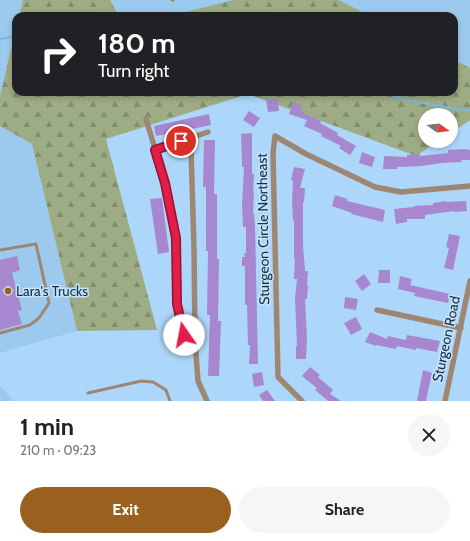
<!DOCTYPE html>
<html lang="en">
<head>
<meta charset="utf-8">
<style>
	body { margin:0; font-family:Cabin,sans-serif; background:#f6f6f6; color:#222; height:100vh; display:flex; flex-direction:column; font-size:15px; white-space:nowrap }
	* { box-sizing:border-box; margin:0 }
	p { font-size:13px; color:#767676 }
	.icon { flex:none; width:22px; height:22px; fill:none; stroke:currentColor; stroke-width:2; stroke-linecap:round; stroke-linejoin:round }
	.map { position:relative; height:401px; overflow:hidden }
	.sheet { display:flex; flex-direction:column; background:#fff; flex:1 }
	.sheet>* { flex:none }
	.hud { position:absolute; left:12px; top:12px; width:446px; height:84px; border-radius:12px; box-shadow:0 2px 6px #0003; background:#202124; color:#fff; overflow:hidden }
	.needle { width:26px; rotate:104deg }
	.controls { position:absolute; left:418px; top:108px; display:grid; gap:8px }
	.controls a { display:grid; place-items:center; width:40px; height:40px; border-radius:50%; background:#fff; box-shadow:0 2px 6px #0003; font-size:20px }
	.pin { position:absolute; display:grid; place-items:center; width:34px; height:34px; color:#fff; margin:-17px; border:2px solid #fff; border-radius:50%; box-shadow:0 1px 4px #0007 }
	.me { position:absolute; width:44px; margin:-22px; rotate:348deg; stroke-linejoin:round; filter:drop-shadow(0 0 3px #0008) }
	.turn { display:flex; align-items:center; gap:14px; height:84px; padding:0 20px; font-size:18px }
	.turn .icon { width:52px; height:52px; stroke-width:2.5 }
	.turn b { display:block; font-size:28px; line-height:34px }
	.round { display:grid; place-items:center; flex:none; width:42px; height:42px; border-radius:21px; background:#f6f6f6 }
	.overview { display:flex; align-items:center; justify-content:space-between; height:68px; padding:0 20px }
	h1 { font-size:24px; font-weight:700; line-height:30px }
	.action { display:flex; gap:8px; margin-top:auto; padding:8px 20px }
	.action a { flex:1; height:46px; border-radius:24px; background:#9a601f; color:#fff; font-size:16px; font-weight:700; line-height:46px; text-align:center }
	.action a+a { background:#f6f6f6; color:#222 }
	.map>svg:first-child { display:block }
</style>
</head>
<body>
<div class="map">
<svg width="470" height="401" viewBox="0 0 470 401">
	<defs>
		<pattern id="forest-firs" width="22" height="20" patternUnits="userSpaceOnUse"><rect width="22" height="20" fill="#9eac85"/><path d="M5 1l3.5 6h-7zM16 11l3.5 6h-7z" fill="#808d6f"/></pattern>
	</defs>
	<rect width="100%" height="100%" fill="#add7fa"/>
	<path fill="#9ccaef" d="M0 0H23L19 16H16V28L0 96Z
		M110 0H233L170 16H119Z
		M339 0H470V68L454 60V16H370Z
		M0 126 32 144 77 331 0 353Z
		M0 386 14 401H0Z"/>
	<path fill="url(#forest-firs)" d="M23 0H110L119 16H19Z
		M233 0H339L370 16H170Z
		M16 28V92H454V60L470 68V120L451 133V115H425V141H439L416 156 248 94 106 139 157 330 77 331 32 144 0 126V96Z"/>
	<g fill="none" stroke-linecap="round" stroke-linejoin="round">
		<path stroke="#7db5e3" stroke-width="2" d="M0 39 16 36
			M382 92 406 100 470 111"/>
	</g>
	<path fill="#a787cf" d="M278 99 279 111 268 112 266 100Z
		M293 102 302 106 300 112 321 121 320 123 338 133 337 135 356 146 350 155 339 148 341 146 321 136 322 134 304 126 307 120 289 114Z
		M249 111 260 118 254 127 243 120Z
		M209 114 211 125 156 136 154 126Z
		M252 133V174H254L253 193H254L253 213H254L255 226 258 364H249L250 345H248L247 305H245V266H242V257H245L244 253H246V227H243L242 206 244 167H242V162L241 134Z
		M204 140H215L214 194H217V259H219L218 321H221L219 376H208L210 315H207L208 251H206V187H203Z
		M465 149 470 150V160H461L462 162 442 163 421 166 397 167V169H383L384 156 407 157V155L420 154V156L448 153V150Z
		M362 152 375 157 372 167 359 163Z
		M294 167 305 169 300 188H305L304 202H303V245L305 271H308L307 286H308L307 299H305L307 338 306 359H296V346H297L295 298 297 279H294L295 259H294V221H293L292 201 293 181 291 180Z
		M335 195 347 199V201L385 210 383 222 351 214 352 213 332 206Z
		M162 198 169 252 158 254 150 199Z
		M446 201 447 202 466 201 467 211 454 212V211L425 215V219H407V222L396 224 394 209 414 207V206L433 205V203Z
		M449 234 460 236 453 270 444 268 449 248 446 247Z
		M17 256 20 270 12 273 22 310 18 311 22 324 0 330V260Z
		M379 270H390V283H378Z
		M364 274 371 284 362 291 355 281Z
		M400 276 412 279 410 285 450 294 448 303 414 296 415 293 398 289Z
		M345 297 358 299 356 310 344 308Z
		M356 317 362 329 351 335 344 323Z
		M370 332 387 339 388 336 406 340 407 335 440 341 437 352 416 348V350L397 346 396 349 376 345V346L365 342Z
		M310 367 320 375 318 377 333 390 330 394 341 401H328L315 390 317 388 302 376Z
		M423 370 432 373 426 401H417Z
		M262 372 264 385 254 387 252 374Z
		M267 390 275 401H263L259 395Z"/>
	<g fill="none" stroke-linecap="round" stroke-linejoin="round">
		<path stroke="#9d8772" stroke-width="3" d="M172 0H173
			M0 250 36 244 49 303 39 318 30 325 0 333
			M88 393 141 381 153 382 166 390 170 401"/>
		<path stroke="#9d8772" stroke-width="5.5" d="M146 119 162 172 170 205 175 238 177 304 184 335 195 341
			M191 149 194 248 195 341 198 381 207 401
			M155 150 208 132
			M377 310 461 328
			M302 401 278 377 273 153 275 136 306 154 375 187 401 192 470 186
			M445 401 470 281"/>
	</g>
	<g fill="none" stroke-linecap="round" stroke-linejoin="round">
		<g stroke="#92132f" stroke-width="10">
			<path id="route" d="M181 141 155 150 165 183 176 238 177 304 184 335"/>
		</g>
		<use href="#route" stroke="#e11d48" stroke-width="7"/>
	</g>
	<circle fill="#9a601f" stroke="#c7e3fa" stroke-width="1.5" cx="8" cy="291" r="4"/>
	<g text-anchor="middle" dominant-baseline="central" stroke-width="3" stroke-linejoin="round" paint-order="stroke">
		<g font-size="14" fill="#133147" stroke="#c7e3fa">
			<text transform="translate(263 229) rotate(-91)">Sturgeon Circle Northeast</text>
			<text transform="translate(446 339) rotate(-78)">Sturgeon Road</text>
		</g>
		<g font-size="14" fill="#133147" stroke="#c7e3fa" text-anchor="start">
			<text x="16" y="291">Lara's Trucks</text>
		</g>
	</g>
</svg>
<div class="controls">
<a><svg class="needle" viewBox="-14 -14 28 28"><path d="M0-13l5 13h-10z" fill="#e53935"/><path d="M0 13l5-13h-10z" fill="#767676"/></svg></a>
</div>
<div class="pin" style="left:181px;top:141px;background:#d93025"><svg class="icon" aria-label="arrive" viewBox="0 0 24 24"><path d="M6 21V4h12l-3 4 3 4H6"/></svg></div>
<svg class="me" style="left:184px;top:335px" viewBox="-20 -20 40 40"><circle r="19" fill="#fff"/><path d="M0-13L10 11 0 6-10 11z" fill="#e11d48"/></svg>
<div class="hud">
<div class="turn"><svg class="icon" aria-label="right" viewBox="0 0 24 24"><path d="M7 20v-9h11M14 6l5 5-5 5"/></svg><div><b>180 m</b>Turn right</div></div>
</div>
</div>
<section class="sheet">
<div class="overview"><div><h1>1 min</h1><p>210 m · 09:23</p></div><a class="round"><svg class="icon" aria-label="close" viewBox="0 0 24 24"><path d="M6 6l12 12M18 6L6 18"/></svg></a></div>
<div class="action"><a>Exit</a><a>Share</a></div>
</section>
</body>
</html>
